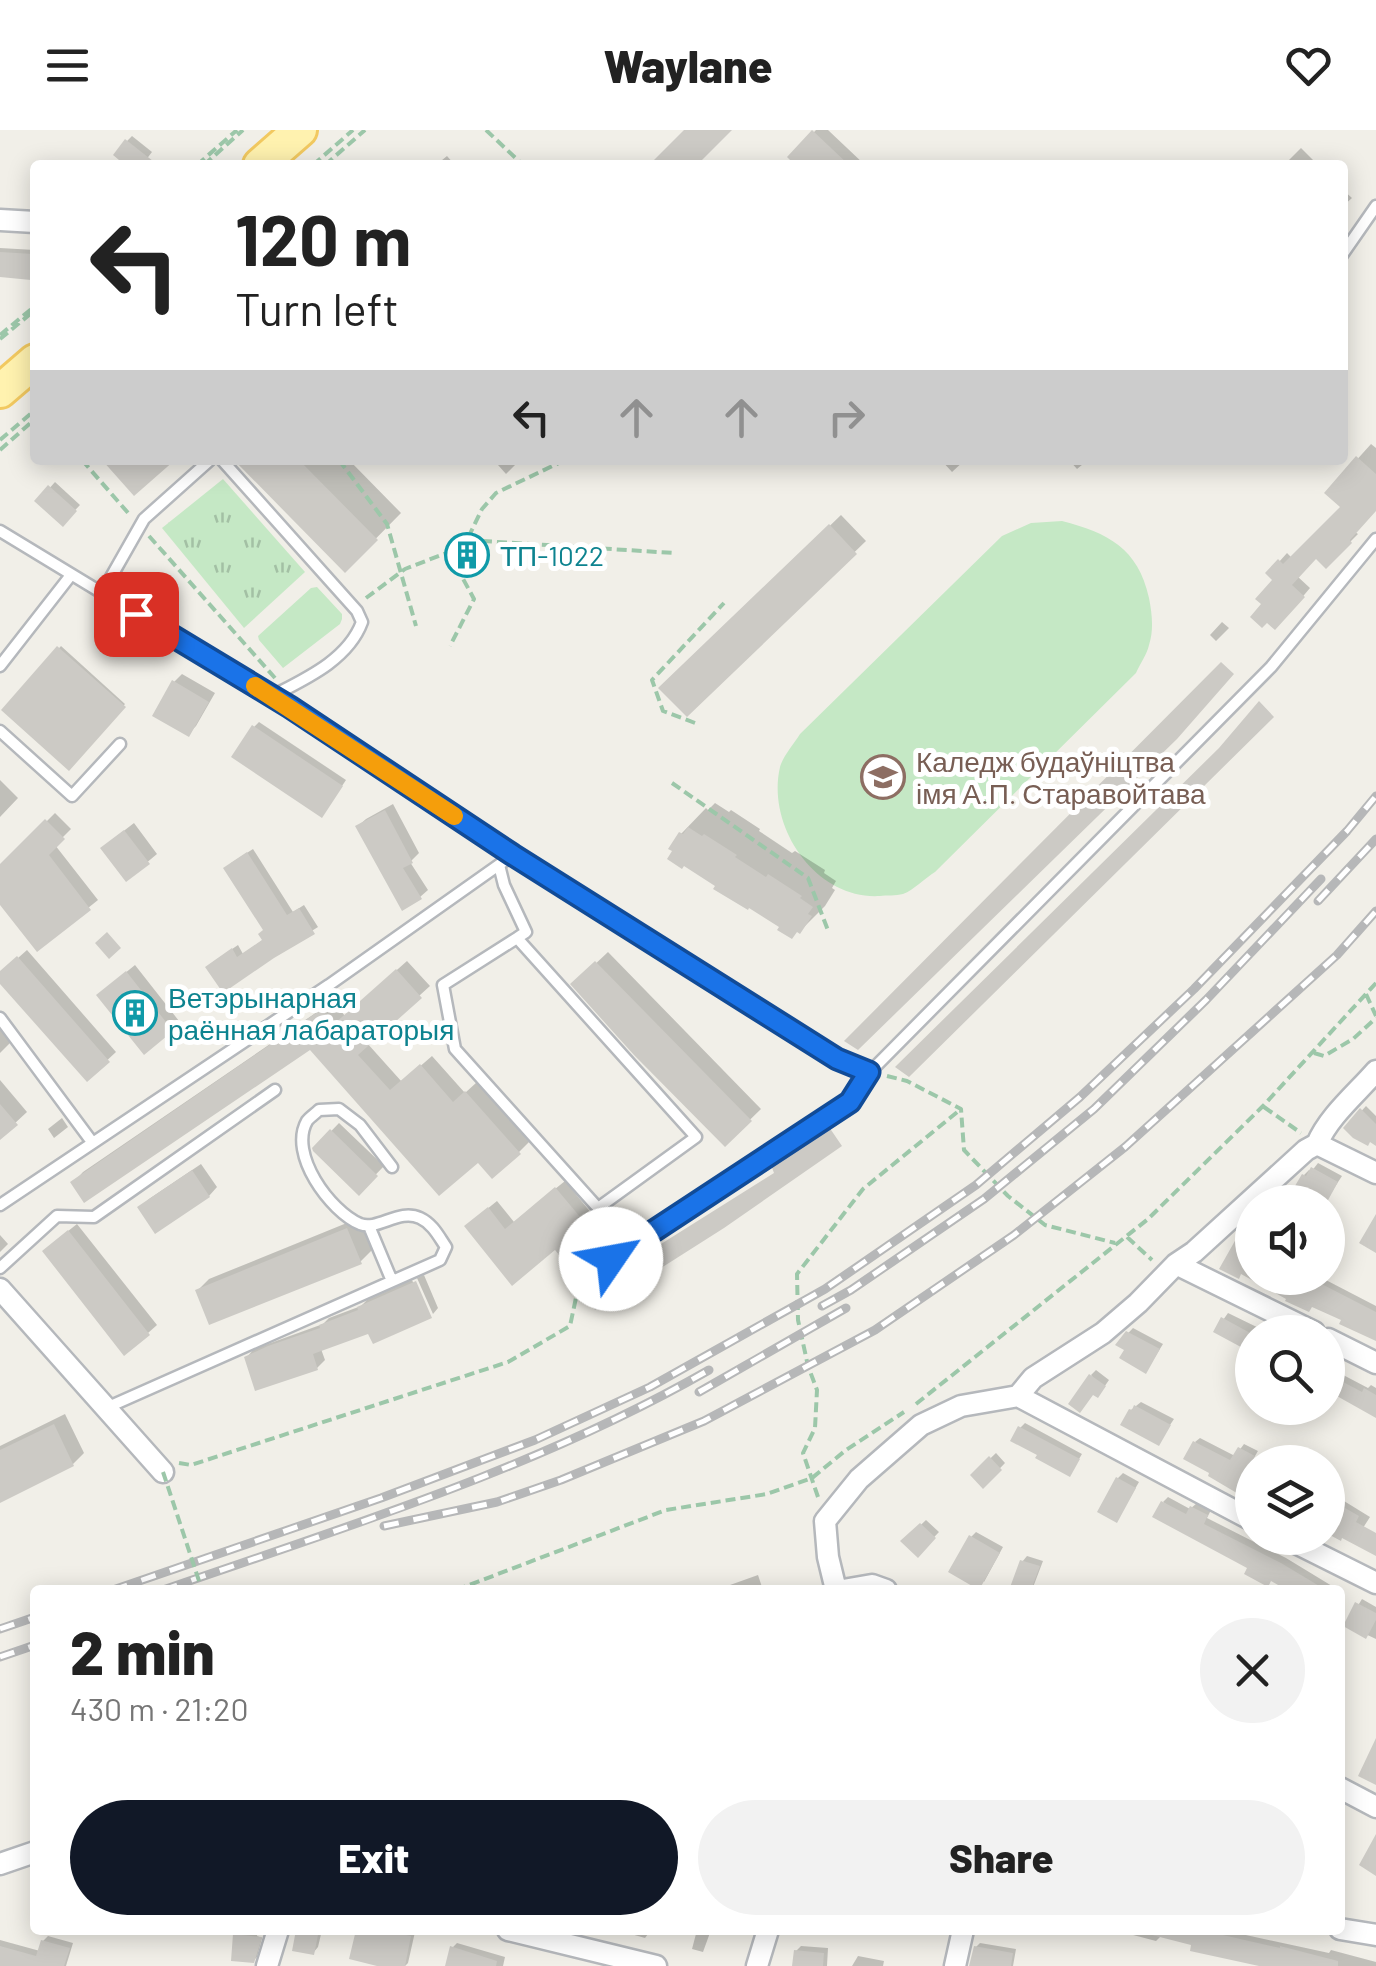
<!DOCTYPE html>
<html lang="en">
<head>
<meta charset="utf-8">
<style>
	body { margin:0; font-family:Barlow,sans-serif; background:#f2f2f2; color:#222; height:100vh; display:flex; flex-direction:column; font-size:38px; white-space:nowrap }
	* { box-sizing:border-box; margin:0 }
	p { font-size:32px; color:#767676 }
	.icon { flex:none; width:55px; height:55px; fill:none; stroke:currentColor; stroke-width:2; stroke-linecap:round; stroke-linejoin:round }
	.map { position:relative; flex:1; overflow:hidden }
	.details { position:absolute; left:30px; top:1455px; width:1315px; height:350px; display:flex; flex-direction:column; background:#fff; border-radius:10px; box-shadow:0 5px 25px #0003 }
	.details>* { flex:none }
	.top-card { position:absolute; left:30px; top:30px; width:1318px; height:305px; border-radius:10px; box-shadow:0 5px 25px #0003; background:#fff; color:#222; overflow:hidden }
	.controls { position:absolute; left:1235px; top:1055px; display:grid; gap:20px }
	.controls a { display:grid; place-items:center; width:110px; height:110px; border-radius:50%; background:#fff; box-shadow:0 5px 25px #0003; font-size:50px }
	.pin { position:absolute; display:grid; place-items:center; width:85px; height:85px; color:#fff; margin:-42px; border-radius:20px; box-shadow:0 5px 15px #0006 }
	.me { position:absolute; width:110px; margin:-55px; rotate:57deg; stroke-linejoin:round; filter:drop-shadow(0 0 8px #0008) }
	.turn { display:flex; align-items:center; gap:35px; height:210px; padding:0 40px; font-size:45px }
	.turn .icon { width:130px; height:130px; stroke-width:2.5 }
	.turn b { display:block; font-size:70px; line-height:85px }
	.lanes { display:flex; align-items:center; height:95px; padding:0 40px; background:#0003; justify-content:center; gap:50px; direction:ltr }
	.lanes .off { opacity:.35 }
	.round { display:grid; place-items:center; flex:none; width:105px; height:105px; border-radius:52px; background:#f2f2f2 }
	.head { display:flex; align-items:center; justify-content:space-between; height:170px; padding:0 40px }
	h1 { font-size:60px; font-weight:800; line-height:75px }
	.cta { display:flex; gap:20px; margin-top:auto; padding:20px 40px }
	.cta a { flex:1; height:115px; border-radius:60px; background:#111827; color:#fff; font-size:40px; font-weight:800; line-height:115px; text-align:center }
	.cta a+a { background:#f2f2f2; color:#222 }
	header { display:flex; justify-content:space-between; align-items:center; height:130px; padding:0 40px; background:#fff; font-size:45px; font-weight:800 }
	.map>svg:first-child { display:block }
</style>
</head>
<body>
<header><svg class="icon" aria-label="menu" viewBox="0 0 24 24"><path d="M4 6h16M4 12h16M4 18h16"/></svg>Waylane<svg class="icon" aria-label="heart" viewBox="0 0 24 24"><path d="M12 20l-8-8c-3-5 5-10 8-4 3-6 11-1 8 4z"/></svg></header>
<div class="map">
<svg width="1376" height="1836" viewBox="0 0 1376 1836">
	<defs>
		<pattern id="park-tufts" width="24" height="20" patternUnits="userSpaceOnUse" patternTransform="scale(2.5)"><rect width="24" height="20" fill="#c5e8c5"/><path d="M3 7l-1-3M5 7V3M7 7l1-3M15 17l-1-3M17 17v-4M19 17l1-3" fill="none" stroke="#a3c0a4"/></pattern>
	</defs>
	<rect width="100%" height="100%" fill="#f1efe8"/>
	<path fill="#c5e8c5" d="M1062 391C1108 403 1138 418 1149 468 1152 483 1154 500 1149 515 1147 524 1140 534 1136 543L935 742C925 748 914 760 903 764 896 766 886 765 880 766 816 770 766 697 780 637 783 626 794 614 800 604L1002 406 1031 393Z
		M317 457 342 484V489L340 494 283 538 259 510 258 506 311 458Z"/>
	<path fill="url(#park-tufts)" d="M223 349 305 442 244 498 162 398Z"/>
	<path fill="#0003" d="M816 0H828L865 35H799L790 27Z
		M132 6 152 22 142 35H117L123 30 127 11Z
		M1301 18 1318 35H1284Z
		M447 26 455 35H436Z
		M1342 59 1352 68 1342 77Z
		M0 118 35 120V143L30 148 0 144Z
		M1371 314 1376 318V378L1355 402 1358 404 1326 436 1316 426 1297 446 1310 458 1283 490 1265 473 1275 449 1269 443 1287 423 1292 428 1343 377 1327 363Z
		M237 330H349L401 383 345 440Z
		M503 330H520L506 344 498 335Z
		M941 330H965L952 342Z
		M1069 330H1088L1077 339Z
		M55 352 80 375 63 393 38 371Z
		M841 385 866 411 687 584 662 558Z
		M472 414 478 423 465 433 459 423Z
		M1222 492 1229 498 1216 511 1210 505Z
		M61 516 125 574 69 638 4 580Z
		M182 544 215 563 196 596 188 604 174 552Z
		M259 592 346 650 326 680 254 597Z
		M0 650 18 668 0 687Z
		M715 673 729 682 731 680 760 699 759 701 792 723 795 721 825 740 824 743 836 751 832 758 835 760 825 776 800 801 782 796 681 704 706 678 708 680Z
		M393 674 419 723 410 732 428 760 420 767 358 696 366 689Z
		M55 683 71 699 55 715 98 770 37 819 0 771V738Z
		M134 693 157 724 127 749 112 710Z
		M253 719 293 782 304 775 318 797 272 826 213 832 238 815 243 824 264 809 266 799 231 733Z
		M27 820 116 922 87 949 0 850V844Z
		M608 822 761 979 725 1014 574 854Z
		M407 831 430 856 367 913 402 952 432 926 465 963 477 952 529 1012 519 1022 478 1029 310 917 73 1053 83 1042 333 871 345 886Z
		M135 835 179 891 171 899 108 857Z
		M0 888 16 907 0 923Z
		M0 950 27 982 0 1007Z
		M1366 976 1376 986V1013L1346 998Z
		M62 988 68 997 54 1008 48 999Z
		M339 993 384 1036 359 1062 315 1018Z
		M1318 1033 1342 1046 1325 1072 1312 1064 1304 1045 1309 1040 1311 1042Z
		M201 1034 217 1057 209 1066 141 1077 149 1069Z
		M565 1051 597 1090 560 1122 556 1117 513 1152 476 1088 497 1071 514 1092Z
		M359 1088 372 1120 360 1132 198 1160 209 1149Z
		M77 1094 157 1195 148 1203 53 1113Z
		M0 1105 8 1114 0 1122Z
		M1242 1106 1252 1111V1147L1242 1141 1238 1110Z
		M424 1145 438 1178 433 1184 417 1148Z
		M1253 1148H1322L1376 1176V1199L1289 1167Z
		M412 1150 428 1186 370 1200 321 1219 325 1230 317 1238 247 1227 254 1219 323 1194 329 1188 361 1176 367 1170Z
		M1228 1183 1267 1202H1252V1221L1216 1200Z
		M1133 1198 1163 1214 1150 1235 1118 1214Z
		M1328 1237 1368 1258 1371 1255 1376 1258V1284L1334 1261 1328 1271Z
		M1096 1240 1109 1250 1102 1260 1091 1245Z
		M1141 1272 1174 1289 1158 1313 1131 1280Z
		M65 1284 84 1323 73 1334 0 1370V1316Z
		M1025 1293 1082 1324 1070 1344 1040 1324 1020 1298Z
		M1200 1308 1235 1326 1244 1314 1258 1321 1249 1336 1252 1338 1251 1371 1240 1365 1242 1363 1195 1312Z
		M996 1323 1005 1333 983 1356 973 1345Z
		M1123 1343 1139 1352 1117 1390 1118 1348Z
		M1168 1367 1190 1379 1197 1373 1211 1380 1207 1388 1286 1428 1332 1456 1330 1460H1292L1251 1437 1163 1372Z
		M1344 1371 1370 1387 1354 1412 1328 1400V1375L1337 1380Z
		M926 1390 939 1402 918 1424 904 1411Z
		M976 1402 1003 1417 984 1452 971 1407Z
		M1027 1426 1043 1431 1032 1460H1011L1022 1432Z
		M758 1445 763 1460H730V1455Z
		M1362 1469 1376 1477V1509L1346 1495Z
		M236 1800H258L257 1806 262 1808 257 1827 253 1831 234 1829Z
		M299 1800H322L318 1817 313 1823Z
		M359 1800 415 1802 408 1833 405 1836H391Z
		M632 1800H651L645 1808 631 1804Z
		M697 1800H711L703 1822 692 1819Z
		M1114 1800H1223L1329 1823 1331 1820 1376 1832V1836H1269L1162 1805 1156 1811Z
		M48 1806 73 1813 66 1836H0V1810L40 1821 43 1811Z
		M457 1813 505 1827 503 1836H448L452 1818Z
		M980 1813 1016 1819 1013 1836H972L976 1817Z
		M801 1816 828 1818 827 1836H795L796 1821Z
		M858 1826 884 1831 883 1836H852Z"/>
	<path fill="#cccac5" d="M684 0H732L697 35H649Z
		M812 0 849 35H795L787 27Z
		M125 9 158 35H125L113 25Z
		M0 122 33 124 31 150 0 147Z
		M1356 326 1376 344V381L1350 410 1352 413 1326 439 1316 429 1292 455 1305 467 1275 500 1267 493 1262 498 1250 487 1261 474 1255 469 1272 450 1265 443 1278 429 1283 434 1340 377 1324 363Z
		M102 330H175L134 366Z
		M234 330H299L378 410 345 443Z
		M48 355 77 381 63 397 34 371Z
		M829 394 857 424 687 587 658 558Z
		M57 516 126 577 69 641 1 580Z
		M1221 532 1234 544 1177 609 858 920 844 911Z
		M172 550 209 572 189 607 152 586Z
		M1259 571 1274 587 909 947 895 937 1219 618Z
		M252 595 343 656 322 688 231 627Z
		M385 680 413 733 403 738 422 769 402 781 355 696Z
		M45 689 65 709 49 725 91 780 37 822 0 775V734Z
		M688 697 702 706 704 704 737 725 735 727 766 747 768 744 802 766 800 768 813 777 808 784 812 786 800 804 797 802 792 809 777 800 779 797 749 778 748 780 713 759 715 756 684 736 682 739 667 729 672 721 668 719 679 702 683 704Z
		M124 700 150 734 126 752 100 718Z
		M247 722 287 785 299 778 315 804 274 828 223 863 205 837 232 818 237 827 262 810 258 804 263 800 223 738Z
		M107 802 121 818 109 829 95 813Z
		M17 826 110 932 87 952 0 854V841Z
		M595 831 752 991 725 1017 634 925 570 854Z
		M396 839 422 868 358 925 390 960 420 934 453 972 465 961 521 1024 492 1049 478 1033 439 1066 310 920 84 1073 70 1052 322 879 333 895Z
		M126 841 173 901 144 925 96 865Z
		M0 974 18 995 0 1010Z
		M1360 978 1376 994V1016L1370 1012 1368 1016 1353 1008 1343 998Z
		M829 997 842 1016 724 1098 595 1180 583 1163 774 1043 771 1035Z
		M330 999 378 1046 359 1066 313 1021 312 1018Z
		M1311 1037 1338 1052 1327 1072H1321L1311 1067 1309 1071 1292 1061 1302 1044 1306 1046Z
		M192 1040 210 1067 155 1104 137 1077Z
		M555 1057 591 1100 560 1126 555 1120 512 1156 464 1096 488 1077 505 1099Z
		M1376 1084V1123L1359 1113Z
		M347 1098 362 1134 209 1195 195 1160Z
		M68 1100 150 1205 124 1226 42 1121Z
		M1236 1109 1252 1118V1148H1294L1307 1153 1310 1148 1376 1182V1211L1339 1194 1341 1190 1312 1177 1309 1182 1285 1171 1286 1169 1241 1144 1239 1149 1219 1139Z
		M416 1151 432 1188 373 1214 368 1204 313 1224 318 1240 255 1261 244 1227 268 1216 320 1198 319 1195 358 1180 357 1177Z
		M1221 1187 1252 1204V1223L1213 1202Z
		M1126 1201 1160 1219 1146 1244 1119 1228 1124 1220 1115 1215Z
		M1089 1244 1106 1256 1098 1268 1093 1265 1080 1283 1068 1274Z
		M1328 1244 1362 1262 1364 1258 1376 1265V1288L1328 1261Z
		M1134 1275 1171 1295 1159 1316 1120 1295 1129 1279 1132 1280Z
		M54 1294 74 1336 0 1373V1320Z
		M1018 1296 1080 1329 1070 1347 1035 1328 1037 1325 1010 1311Z
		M1193 1311 1230 1330 1238 1317 1255 1326 1246 1342 1252 1345V1372L1208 1346 1209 1343 1183 1329Z
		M989 1326 1002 1340 983 1359 970 1345Z
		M1116 1347 1136 1358 1117 1393 1097 1382Z
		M1161 1371 1186 1384 1190 1376 1208 1385 1204 1394 1281 1433 1326 1460H1287L1271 1451 1268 1457 1244 1444 1247 1438 1152 1387Z
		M1338 1374 1359 1386 1356 1392 1376 1403V1426L1342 1408 1341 1411 1328 1404V1393Z
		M920 1393 936 1408 918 1428 900 1411Z
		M969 1405 1000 1423 979 1460 948 1442Z
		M1020 1430 1040 1436 1031 1460H1009Z
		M1355 1472 1376 1483V1490L1366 1509 1343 1496Z
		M1376 1608V1655L1358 1646Z
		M1376 1704V1746L1359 1735Z
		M296 1800H319L314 1825 292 1821Z
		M356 1800H382L411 1806 405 1836H377L349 1829Z
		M1153 1800H1215L1214 1803 1280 1818V1816L1338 1831V1836H1259L1190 1821 1191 1815 1152 1805Z
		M233 1804 262 1807 254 1833 231 1831Z
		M41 1810 70 1818 64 1836H0V1816L36 1826Z
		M450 1816 497 1831 496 1836H445Z
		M974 1816 1013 1823 1011 1836H969Z
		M794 1820 824 1823 823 1836H792Z"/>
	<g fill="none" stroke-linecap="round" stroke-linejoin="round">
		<g stroke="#b5b8bc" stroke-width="15">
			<path id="service" d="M1342 125 1376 76
				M222 330 357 481 362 492C348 530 305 549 272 566
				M0 401 290 577 513 725 837 929 869 943
				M102 463 144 389 210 330
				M0 536 71 445
				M0 601 72 666 120 614
				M499 735 504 755 526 802 517 808 443 855 455 919 598 1078 696 1007 517 808
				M0 888 92 1012
				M0 1075 329 855 503 732
				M369 1096 392 1151
				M0 1138 57 1086 94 1087 275 960
				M581 1148 851 972 869 943 1271 537 1376 409
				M106 1278 440 1130 446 1117C439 1107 433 1094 420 1088 399 1078 378 1101 360 1094 330 1081 288 1024 307 991 310 987 315 984 319 980L339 979 360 995 392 1037"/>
		</g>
		<g stroke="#b5b8bc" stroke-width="25">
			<path id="minor" d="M0 90 35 92
				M1317 1014C1329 986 1356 964 1376 941
				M1317 1014 1376 1043
				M1176 1134 1314 1202
				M0 1159 163 1342
				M1328 1209 1376 1233
				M1018 1266 1252 1390
				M1286 1408 1376 1453
				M836 1460 828 1427 825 1391 859 1349 921 1295 961 1276 1018 1266 1033 1248 1103 1203 1138 1173 1176 1134 1194 1122 1306 1020 1317 1014
				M843 1460 872 1455 886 1460
				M1340 1658 1376 1677
				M0 1734 35 1722
				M1340 1799 1376 1805
				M508 1800 656 1836
				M267 1836 278 1800
				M757 1836 768 1800
				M955 1836 963 1800"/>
		</g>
		<g stroke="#f2c960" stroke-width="38">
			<path id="primary" d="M260 35 300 0
				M0 261 35 231"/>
		</g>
		<path stroke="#9cc7a9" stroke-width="4" stroke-dasharray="10 5" stroke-linecap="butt" d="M486 0 523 35
			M197 35 237 0
			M204 35 243 0
			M313 35 353 0
			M325 35 365 0
			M0 205 35 176
			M0 209 35 180
			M0 310 35 280
			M0 320 35 289
			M82 330 129 384
			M339 330 387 394 416 496
			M149 406 275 548
			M467 410 674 423
			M449 423 474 469 450 516
			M366 468 405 439 449 422 467 410 482 379 496 363 565 330
			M695 593 663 581 652 550 724 473
			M672 653 808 748 829 803
			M1366 864 1376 886
			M1314 923 1324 926 1353 909 1376 888
			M887 946 907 951 961 979 964 1020 1008 1066 1045 1095 1115 1113
			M1264 977 1301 1003
			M1127 1107 1152 1130
			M916 1274 1148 1089 1263 976 1376 853
			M179 1333 191 1335 508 1232 570 1196 577 1163
			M818 1367 803 1323 815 1298 817 1260 808 1236 798 1190 797 1144 863 1059 961 979
			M456 1460 666 1380 767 1364 812 1348 846 1320 904 1282"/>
		<use href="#service" stroke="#fff" stroke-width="10"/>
		<use href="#minor" stroke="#fff" stroke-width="20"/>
		<use href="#primary" stroke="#fff2af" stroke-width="32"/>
		<g stroke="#b6b7b8" stroke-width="9">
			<path id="rail" d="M1318 771 1376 709
				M822 1176 851 1160 984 1069 1094 979 1206 870 1321 749
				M699 1262 846 1178
				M384 1396 497 1372 561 1350 704 1291 875 1200 1014 1105 1125 1017 1337 825 1376 781
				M113 1460 381 1368 535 1310 650 1257 825 1159 976 1055 1080 967 1194 859 1347 701 1376 666
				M163 1460C348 1396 538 1338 709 1240
				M0 1499 35 1487
				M0 1527 35 1515"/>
		</g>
		<use href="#rail" stroke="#fff" stroke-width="5" stroke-dasharray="15" stroke-linecap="butt"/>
		<path stroke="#9cc7a9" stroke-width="4" stroke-dasharray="10 5" stroke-linecap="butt" d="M163 1342 202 1460"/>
	</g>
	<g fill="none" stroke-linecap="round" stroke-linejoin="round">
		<g stroke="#114b97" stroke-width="25">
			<path id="route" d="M136 484 290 577 513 725 837 929 869 942 850 972 611 1129"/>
		</g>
		<use href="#route" stroke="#1a73e8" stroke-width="18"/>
		<path stroke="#f59e0b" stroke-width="18" d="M255 556 454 686"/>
	</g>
	<defs>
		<g id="building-ring" transform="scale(2.25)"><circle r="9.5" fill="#fff" stroke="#0f9aa8" stroke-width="1.5"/><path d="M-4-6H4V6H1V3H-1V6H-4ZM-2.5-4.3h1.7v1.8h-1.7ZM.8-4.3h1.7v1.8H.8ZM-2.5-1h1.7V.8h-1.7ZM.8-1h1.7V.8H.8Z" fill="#0f9aa8"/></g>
		<g id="university-ring" transform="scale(2.25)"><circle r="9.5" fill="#fff" stroke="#8d6e63" stroke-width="1.5"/><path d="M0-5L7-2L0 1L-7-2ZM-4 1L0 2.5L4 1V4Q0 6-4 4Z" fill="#8d6e63"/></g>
	</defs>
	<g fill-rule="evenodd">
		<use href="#building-ring" x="467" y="425"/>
		<use href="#university-ring" x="883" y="647"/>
		<use href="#building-ring" x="135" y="883"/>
	</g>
	<g text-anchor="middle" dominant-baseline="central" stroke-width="10" stroke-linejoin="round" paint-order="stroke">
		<g font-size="28" fill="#0d838f" stroke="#fff" text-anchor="start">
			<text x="500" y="425">ТП-1022</text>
			<text x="168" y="867">Ветэрынарная<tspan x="168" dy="32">раённая лабараторыя</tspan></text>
		</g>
		<g font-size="28" fill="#785e54" stroke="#fff" text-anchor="start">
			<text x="916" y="631">Каледж будаўніцтва<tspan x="916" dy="32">імя А.П. Старавойтава</tspan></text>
		</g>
	</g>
</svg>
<div class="controls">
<a><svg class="icon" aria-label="sound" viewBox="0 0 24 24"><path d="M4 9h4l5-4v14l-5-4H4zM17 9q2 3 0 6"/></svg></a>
<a><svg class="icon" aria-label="search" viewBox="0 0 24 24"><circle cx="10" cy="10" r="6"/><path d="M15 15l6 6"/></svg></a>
<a><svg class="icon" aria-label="layers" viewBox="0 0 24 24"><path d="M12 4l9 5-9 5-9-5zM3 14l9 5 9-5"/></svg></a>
</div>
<div class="pin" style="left:136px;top:484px;background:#d93025"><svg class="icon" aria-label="arrive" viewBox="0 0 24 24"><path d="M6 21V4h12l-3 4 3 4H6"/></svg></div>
<svg class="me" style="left:611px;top:1129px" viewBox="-20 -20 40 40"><circle r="19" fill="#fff"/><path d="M0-13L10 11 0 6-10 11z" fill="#1a73e8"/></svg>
<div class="top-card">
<div class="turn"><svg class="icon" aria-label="left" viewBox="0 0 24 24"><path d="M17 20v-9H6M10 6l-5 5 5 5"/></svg><div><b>120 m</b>Turn left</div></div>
<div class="lanes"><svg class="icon" aria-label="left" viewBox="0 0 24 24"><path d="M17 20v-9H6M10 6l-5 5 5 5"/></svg><svg class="icon off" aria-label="ahead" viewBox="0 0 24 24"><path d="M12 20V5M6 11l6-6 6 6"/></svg><svg class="icon off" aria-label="ahead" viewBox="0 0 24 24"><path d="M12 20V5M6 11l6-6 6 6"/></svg><svg class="icon off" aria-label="right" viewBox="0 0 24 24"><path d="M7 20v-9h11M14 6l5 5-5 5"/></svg></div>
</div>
<section class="details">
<div class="head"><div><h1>2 min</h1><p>430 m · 21:20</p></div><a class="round"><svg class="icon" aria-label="close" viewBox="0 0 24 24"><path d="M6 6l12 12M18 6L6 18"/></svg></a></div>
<div class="cta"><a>Exit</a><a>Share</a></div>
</section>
</div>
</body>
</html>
